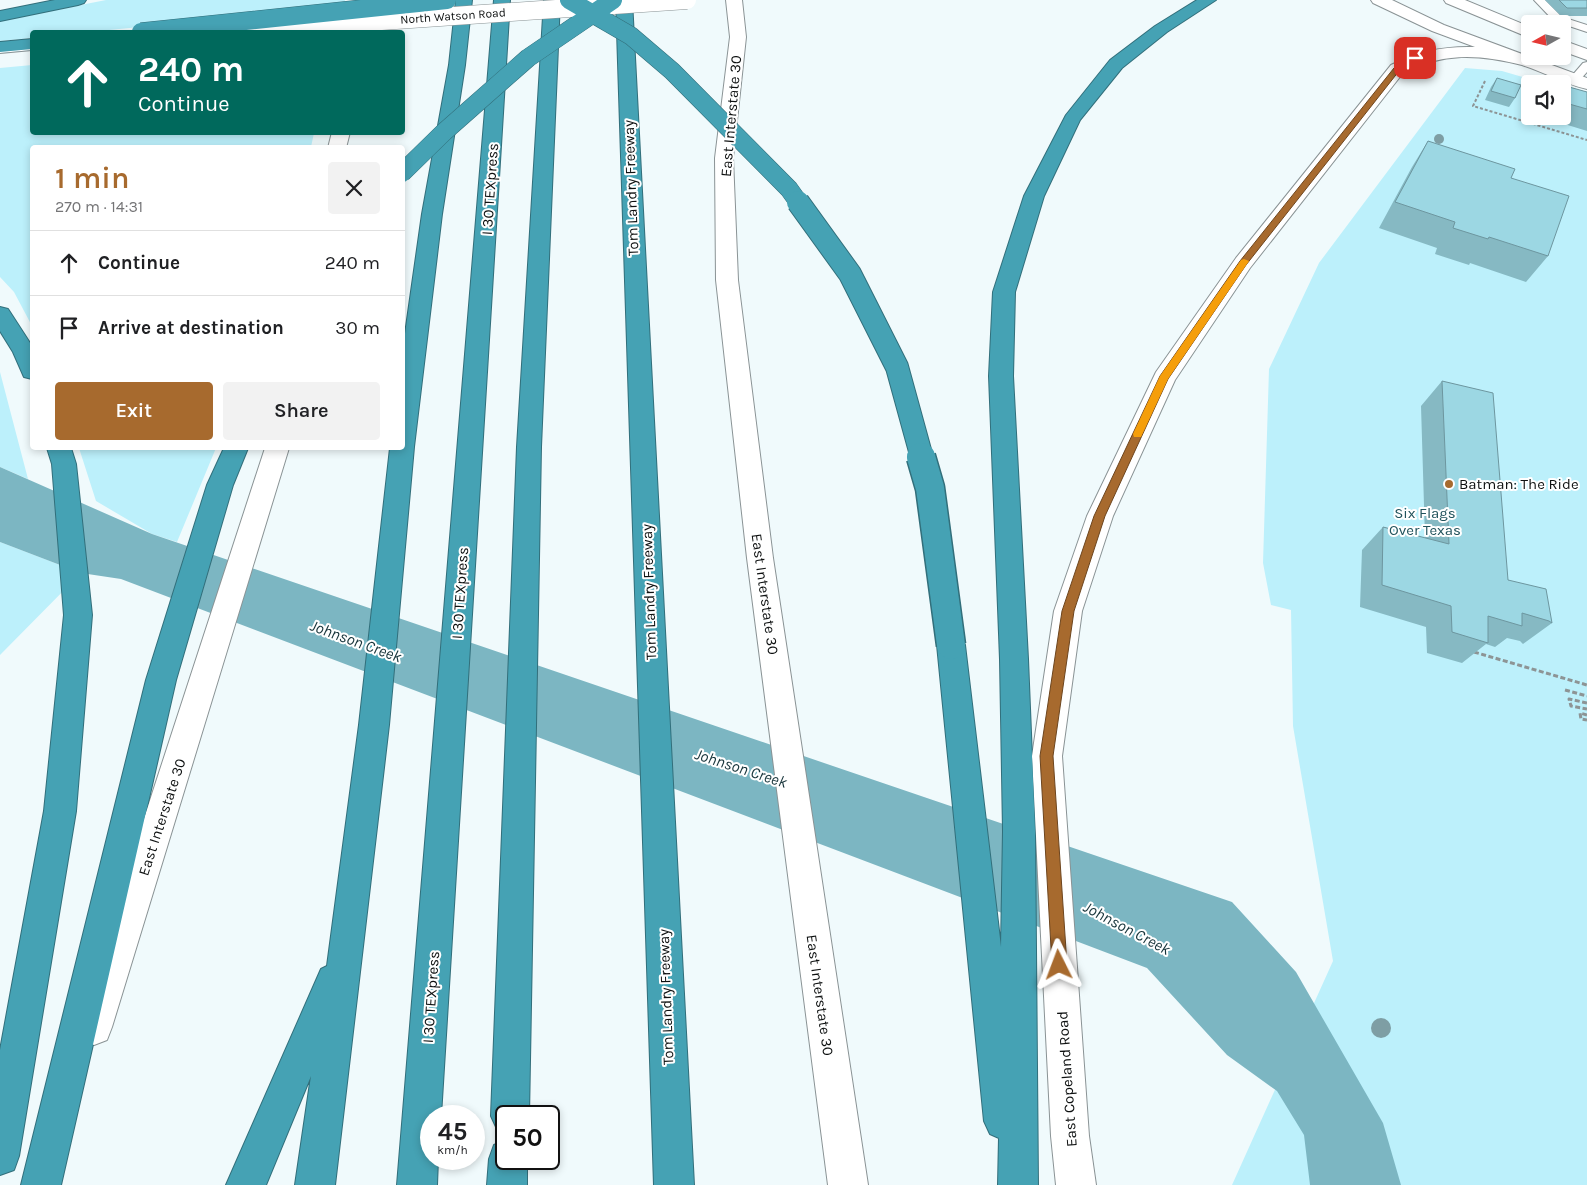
<!DOCTYPE html>
<html lang="en">
<head>
<meta charset="utf-8">
<style>
	body { margin:0; font-family:Karla,sans-serif; background:#f2f2f2; color:#202124; height:100vh; display:flex; flex-direction:column; font-size:19px; white-space:nowrap }
	* { box-sizing:border-box; margin:0 }
	p { font-size:16px; color:#757577 }
	.icon { flex:none; width:28px; height:28px; fill:none; stroke:currentColor; stroke-width:2; stroke-linecap:round; stroke-linejoin:round }
	.map { position:relative; flex:1; overflow:hidden }
	.drawer { position:absolute; left:30px; top:145px; width:375px; height:305px; display:flex; flex-direction:column; background:#fff; border-radius:5px; box-shadow:0 2px 8px #0003 }
	.drawer>* { flex:none }
	.top-card { position:absolute; left:30px; top:30px; width:375px; height:105px; border-radius:5px; box-shadow:0 2px 8px #0003; background:#00695c; color:#fff; overflow:hidden }
	.needle { width:32px; rotate:262deg }
	.controls { position:absolute; left:1521px; top:15px; display:grid; gap:10px }
	.controls a { display:grid; place-items:center; width:50px; height:50px; border-radius:5px; background:#fff; box-shadow:0 2px 8px #0003; font-size:25px }
	.speed { position:absolute; left:420px; top:1105px; display:flex; gap:10px; font-size:25px; font-weight:700; text-align:center }
	.speed>* { display:grid; place-content:center; width:65px; height:65px; border-radius:50%; background:#fff; box-shadow:0 2px 8px #0003; line-height:1 }
	.speed small { font-size:12px; font-weight:400 }
	.speed .limit { border:2px solid #111; border-radius:8px; background:#fff; color:#111 }
	.pin { position:absolute; display:grid; place-items:center; width:42px; height:42px; color:#fff; margin:-21px; border-radius:10px; box-shadow:0 2px 8px #0006 }
	.me { position:absolute; width:55px; margin:-28px; rotate:357deg; stroke-linejoin:round; filter:drop-shadow(0 0 4px #0008) }
	.turn { display:flex; align-items:center; gap:18px; height:105px; padding:0 25px; font-size:22px }
	.turn .icon { width:65px; height:65px; stroke-width:2.5 }
	.turn b { display:block; font-size:35px; line-height:42px }
	.round { display:grid; place-items:center; flex:none; width:52px; height:52px; border-radius:5px; background:#f2f2f2 }
	.overview { display:flex; align-items:center; justify-content:space-between; height:85px; padding:0 25px }
	h1 { font-size:30px; font-weight:600; line-height:38px; color:#a76a2e }
	.action { display:flex; gap:10px; margin-top:auto; padding:10px 25px }
	.action a { flex:1; height:58px; border-radius:5px; background:#a76a2e; color:#fff; font-size:20px; font-weight:600; line-height:58px; text-align:center }
	.action a+a { background:#f2f2f2; color:#202124 }
	ul { padding:0; list-style:none }
	li { display:flex; align-items:center; gap:15px; height:65px; padding:0 25px; border-top:1px solid #e0e0e0 }
	li div { flex:1 }
	li b { display:block; font-size:19px }
	li em { font-style:normal }
	.map>svg:first-child { display:block }
</style>
</head>
<body>
<div class="map">
<svg width="1587" height="1185" viewBox="0 0 1587 1185">
	<rect width="100%" height="100%" fill="#f0fafc"/>
	<path fill="#bcf0fb" d="M106 0H345L343 7 89 32H32V38L0 41V21Z
		M32 65V132L314 133 311 147 32 148V326L14 292 0 277V68Z
		M1465 68 1502 71 1546 84H1530V116H1562L1587 96V1185H1232L1333 961 1293 726 1291 610 1271 605 1263 563 1269 369 1319 263Z
		M0 372 28 479 0 467Z
		M79 448H216L177 542 152 534 96 501Z
		M0 542 81 573 0 655Z"/>
	<path fill="#7cb6c2" d="M0 467 152 534 1232 902 1296 972 1383 1123 1401 1185H1310L1304 1135 1277 1091 1227 1055 1147 968 121 579 81 573 0 542Z"/>
	<g fill="none" stroke-linecap="round" stroke-linejoin="round">
		<g stroke="#8a9395" stroke-width="2">
			<path id="lane" d="M1534 0H1545L1562 17 1587 25V32L1554 21Z
				M1587 62V72L1578 82H1570L1568 80 1570 78 1583 63Z"/>
		</g>
		<g stroke="#8a9395" stroke-width="2">
			<path id="secondary" d="M726 0H742L746 37 733 158 738 280 773 558 868 1185H828L747 558 716 280 715 158 730 37Z
				M1371 0H1392L1444 25 1587 78V89C1565 84 1544 72 1522 65 1479 54 1443 52 1403 73L1250 268 1175 380 1113 516 1082 611 1062 756 1089 1136 1096 1185H1056L1051 1136 1032 756 1054 611 1087 516 1156 372 1236 258 1391 65C1418 51 1444 46 1475 47L1432 31 1373 3Z
				M1444 0H1465L1530 27V38L1446 3Z
				M32 40V50L0 53V43Z
				M1562 40 1587 49V60L1562 51Z
				M332 132H350L346 148H328Z
				M265 448H289L112 1027 107 1040 94 1045 81 1040 76 1027Z"/>
		</g>
		<g stroke="#326f7b" stroke-width="2">
			<path id="highway" d="M55 0H86L84 3 78 5 0 21V11Z
				M456 0H472L465 65 442 214 414 447 389 725 335 1185H295L311 1076 266 1185H226L321 969 327 966 359 725 390 448H402V355L422 214 449 65Z
				M494 0H510L441 1116H431V1159H438L437 1185H397Z
				M544 0H560L541 447 529 1116H506V1133L497 1129 491 1116 517 447Z
				M616 0H632L694 1185H654Z
				M1197 0H1216L1167 32 1122 68 1080 120 1044 196 1015 292 1013 376 1028 659 1035 831 1038 1185H998L999 1138 990 1134 984 1121 937 645 941 636 951 633 961 636 965 645 1001 947 1003 831 1000 659 989 376 993 292 1024 196 1066 115 1110 60 1155 26Z
				M32 39V49L0 52V42Z
				M0 307 8 309 32 346V379L24 377 13 352 0 331Z
				M47 448H71L76 464 92 615 76 811 19 1156 14 1170 0 1175V1050L44 811 64 615 52 464Z
				M224 448H248L233 485 176 680 61 1185H21L146 680 207 485Z
				M506 1140V1159H527V1185H487L489 1159 494 1145Z"/>
		</g>
		<path stroke="#8d9495" stroke-width="2" stroke-dasharray="3 2" stroke-linecap="butt" d="M1485 81 1473 106 1587 140"/>
		<path stroke="#8d9495" stroke-width="3" stroke-dasharray="5 2.5" stroke-linecap="butt" d="M1474 652 1587 685
			M1565 690 1587 696
			M1587 703 1569 699 1571 706 1587 709
			M1587 715 1580 713 1581 719 1587 720"/>
		<use href="#lane" fill="#fff" fill-rule="evenodd"/>
		<use href="#secondary" fill="#fff" fill-rule="evenodd"/>
		<use href="#highway" fill="#45a2b4" fill-rule="evenodd"/>
		<g stroke="#8a9395" stroke-width="19" stroke-linecap="butt">
			<path id="secondary-bridge" d="M220 32 687 0"/>
		</g>
		<g stroke="#326f7b" stroke-width="19" stroke-linecap="butt">
			<path id="highway-bridge-far2" d="M569 0 631 36 672 71 789 189 799 203
				M141 32 447 0
				M402 173 444 132 528 58 613 0"/>
		</g>
		<g stroke="#326f7b" stroke-width="24" stroke-linecap="butt">
			<path id="highway-bridge-far1" d="M798 202 850 274 897 367 922 458"/>
		</g>
		<g stroke="#326f7b" stroke-width="31" stroke-linecap="butt">
			<path id="highway-bridge" d="M921 457 930 488 951 645"/>
		</g>
		<use href="#secondary-bridge" stroke="#fff" stroke-width="18"/>
		<use href="#highway-bridge-far2" stroke="#45a2b4" stroke-width="18"/>
		<use href="#highway-bridge-far1" stroke="#45a2b4" stroke-width="22"/>
		<use href="#highway-bridge" stroke="#45a2b4" stroke-width="28"/>
	</g>
	<g fill="#7e9ea4">
		<circle cx="1439" cy="139" r="5"/>
		<circle cx="1381" cy="1028" r="10"/>
	</g>
	<path fill="#86b9c3" d="M1545 0H1587V16H1561Z
		M1497 78 1515 98 1509 107 1485 100 1491 87Z
		M1562 85 1587 92V131L1542 117V116H1562Z
		M1428 141 1511 178 1548 256 1526 282 1470 263 1469 265 1435 254 1437 248 1379 228 1412 167Z
		M1442 381 1508 580 1552 623 1523 644 1520 641 1507 638 1495 647 1486 644 1462 663 1427 653 1426 627 1360 607 1362 550 1383 527 1425 538 1421 406Z"/>
	<path fill="#9cd7e3" stroke="#6d969f" d="M1559 0H1587V8H1567Z
		M1497 78 1521 85 1515 98 1491 91Z
		M1562 85 1587 92V109L1562 102Z
		M1428 141 1515 169 1511 178 1569 196 1548 256 1489 237 1488 239 1453 228 1455 222 1395 202Z
		M1442 381 1493 393 1508 580 1546 589 1552 623 1549 621 1522 613V626L1488 616V643L1452 632 1451 606 1382 585 1383 527 1449 544Z"/>
	<path fill="#a76a2e" stroke="#6d451e" d="M1413 56 1419 58 1399 71 1246 265 1168 379 1105 516 1074 611 1053 756 1067 965 1064 970 1059 972 1054 970 1052 965 1040 756 1062 611 1094 516 1160 376 1240 261 1394 68Z"/>
	<path fill="#f59e0b" d="M1244 259 1249 261 1168 379 1141 437H1134L1133 434 1160 376 1241 260Z"/>
	<circle fill="#a76a2e" stroke="#fff" stroke-width="2" cx="1449" cy="484" r="5"/>
	<g text-anchor="middle" dominant-baseline="central" stroke-width="4" stroke-linejoin="round" paint-order="stroke">
		<g font-size="12" fill="#0e1111" stroke="#fff">
			<text transform="translate(453 16) rotate(-4)">North Watson Road</text>
		</g>
		<g font-size="15" fill="#0e1111" stroke="#fff">
			<text transform="translate(731 116) rotate(-85)">East Interstate 30</text>
			<text transform="translate(631 188) rotate(-92)">Tom Landry Freeway</text>
			<text transform="translate(490 189) rotate(-86)">I 30 TEXpress</text>
			<text transform="translate(649 592) rotate(-92)">Tom Landry Freeway</text>
			<text transform="translate(460 593) rotate(-86)">I 30 TEXpress</text>
			<text transform="translate(765 594) rotate(82)">East Interstate 30</text>
			<text transform="translate(162 817) rotate(-72)">East Interstate 30</text>
			<text transform="translate(820 995) rotate(82)">East Interstate 30</text>
			<text transform="translate(431 997) rotate(-86)">I 30 TEXpress</text>
			<text transform="translate(666 997) rotate(-92)">Tom Landry Freeway</text>
			<text transform="translate(1067 1079) rotate(-94)">East Copeland Road</text>
		</g>
		<g font-size="15" fill="#0e1111" stroke="#fff" text-anchor="start">
			<text x="1459" y="484">Batman: The Ride</text>
		</g>
		<g font-size="15" fill="#21535c" stroke="#fff">
			<text x="1425" y="513">Six Flags<tspan x="1425" dy="17">Over Texas</tspan></text>
		</g>
		<g font-size="16" font-style="italic" fill="#17343a" stroke="#fff">
			<text transform="translate(356 641) rotate(20)">Johnson Creek</text>
			<text transform="translate(741 768) rotate(18)">Johnson Creek</text>
			<text transform="translate(1127 928) rotate(28)">Johnson Creek</text>
		</g>
	</g>
</svg>
<div class="controls">
<a><svg class="needle" viewBox="-14 -14 28 28"><path d="M0-13l5 13h-10z" fill="#e53935"/><path d="M0 13l5-13h-10z" fill="#757577"/></svg></a>
<a><svg class="icon" aria-label="sound" viewBox="0 0 24 24"><path d="M4 9h4l5-4v14l-5-4H4zM17 9q2 3 0 6"/></svg></a>
</div>
<div class="speed"><div>45<small>km/h</small></div><div class="limit">50</div></div>
<div class="pin" style="left:1415px;top:58px;background:#d93025"><svg class="icon" aria-label="arrive" viewBox="0 0 24 24"><path d="M6 21V4h12l-3 4 3 4H6"/></svg></div>
<svg class="me" style="left:1059px;top:965px" viewBox="-20 -20 40 40"><path d="M0-17L14 15 0 8-14 15z" fill="#a76a2e" stroke="#fff" stroke-width="4"/></svg>
<div class="top-card">
<div class="turn"><svg class="icon" aria-label="ahead" viewBox="0 0 24 24"><path d="M12 20V5M6 11l6-6 6 6"/></svg><div><b>240 m</b>Continue</div></div>
</div>
<section class="drawer">
<div class="overview"><div><h1>1 min</h1><p>270 m · 14:31</p></div><a class="round"><svg class="icon" aria-label="close" viewBox="0 0 24 24"><path d="M6 6l12 12M18 6L6 18"/></svg></a></div>
<ul>
<li><svg class="icon" aria-label="ahead" viewBox="0 0 24 24"><path d="M12 20V5M6 11l6-6 6 6"/></svg><div><b>Continue</b></div><em>240 m</em></li>
<li><svg class="icon" aria-label="arrive" viewBox="0 0 24 24"><path d="M6 21V4h12l-3 4 3 4H6"/></svg><div><b>Arrive at destination</b></div><em>30 m</em></li>
</ul>
<div class="action"><a>Exit</a><a>Share</a></div>
</section>
</div>
</body>
</html>
